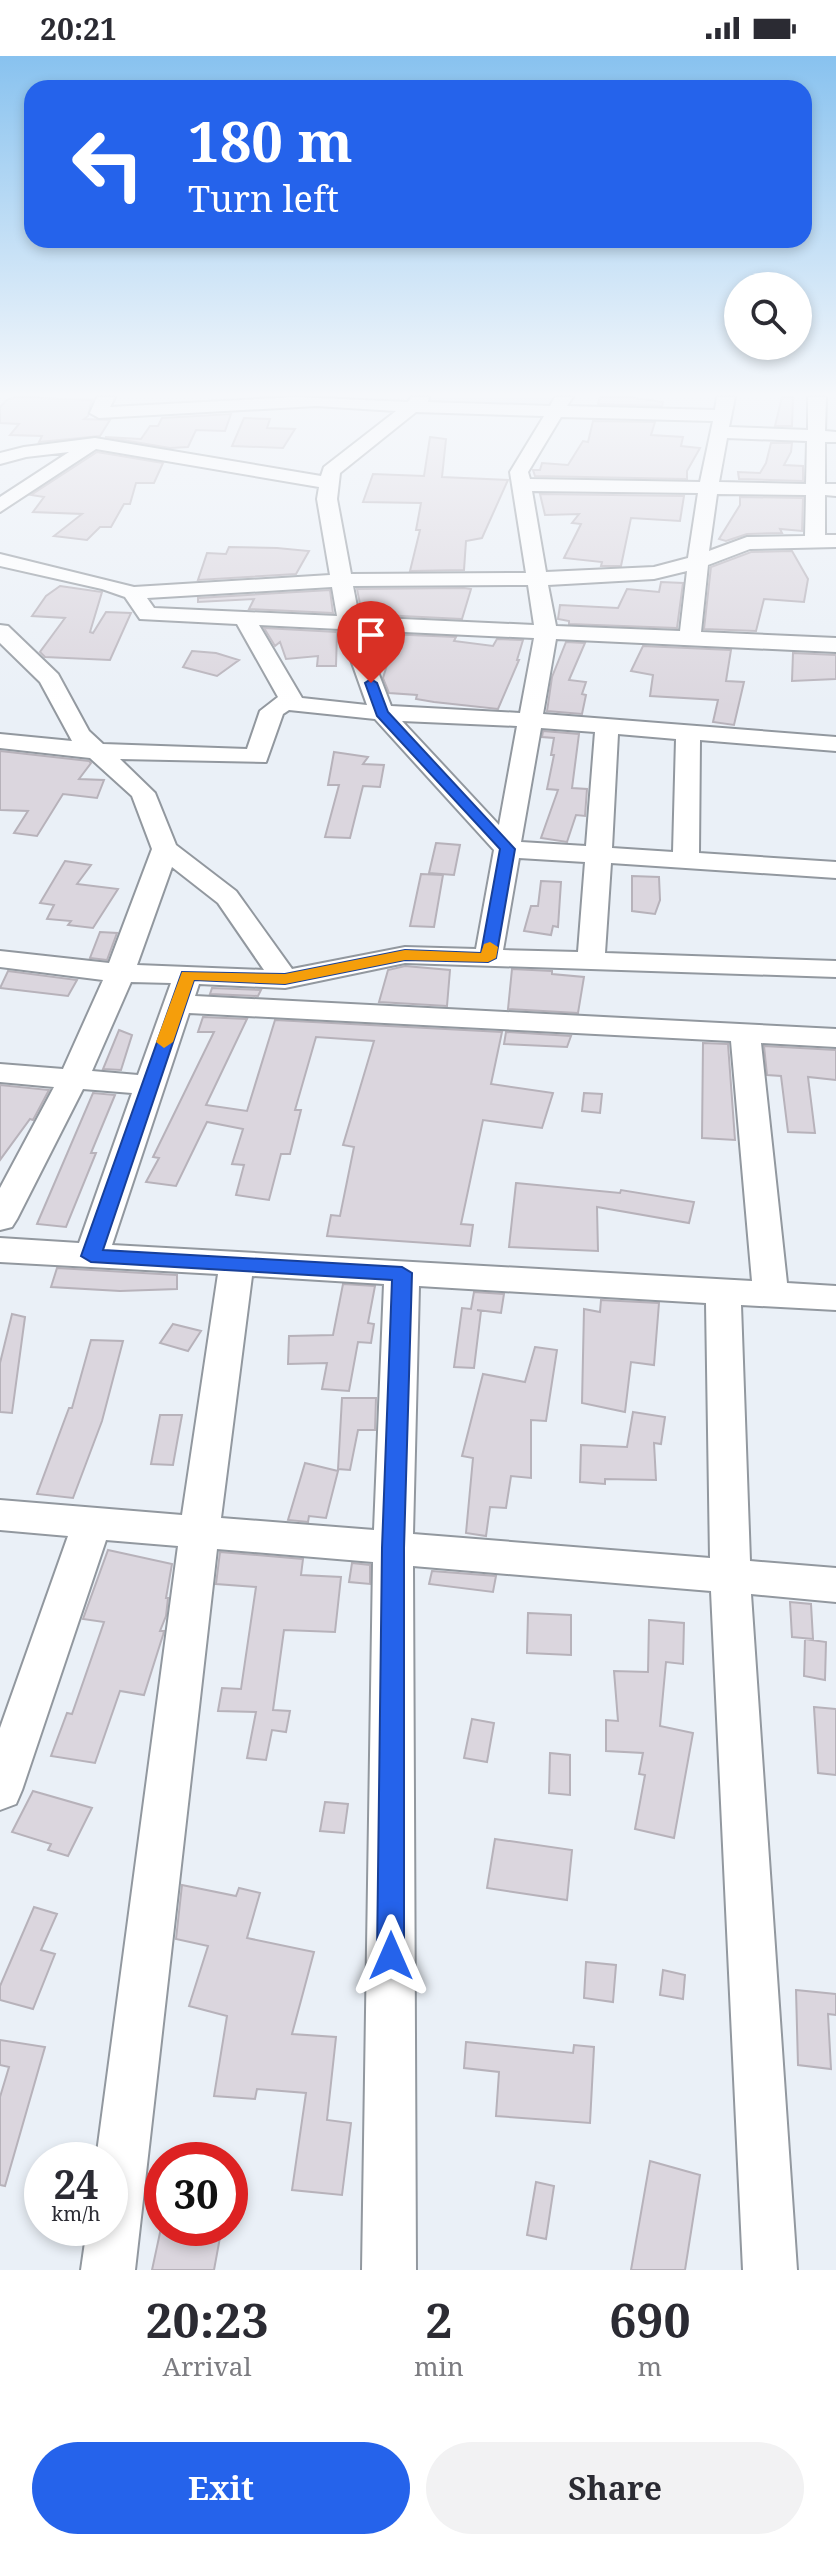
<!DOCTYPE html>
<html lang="en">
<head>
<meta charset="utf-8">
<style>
	body { margin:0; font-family:"Noto Serif",serif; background:#f2f2f3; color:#2b2b33; height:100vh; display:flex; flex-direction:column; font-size:30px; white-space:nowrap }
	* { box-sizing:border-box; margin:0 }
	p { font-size:26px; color:#7c7c81 }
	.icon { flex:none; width:44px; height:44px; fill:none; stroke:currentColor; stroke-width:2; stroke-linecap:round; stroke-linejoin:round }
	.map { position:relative; height:2214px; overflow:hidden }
	.panel { display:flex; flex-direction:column; background:#fff; flex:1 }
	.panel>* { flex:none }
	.top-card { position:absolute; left:24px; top:24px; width:788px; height:168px; border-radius:24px; box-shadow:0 4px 12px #0003; background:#2563eb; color:#fff; overflow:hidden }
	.fabs { position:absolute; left:724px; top:216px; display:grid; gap:16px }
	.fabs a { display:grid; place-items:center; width:88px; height:88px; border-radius:50%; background:#fff; box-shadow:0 4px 12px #0003; font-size:40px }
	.speed { position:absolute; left:24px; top:2086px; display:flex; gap:16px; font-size:40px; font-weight:700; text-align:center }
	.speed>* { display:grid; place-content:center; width:104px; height:104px; border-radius:50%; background:#fff; box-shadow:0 4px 12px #0003; line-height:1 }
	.speed small { font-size:20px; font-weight:400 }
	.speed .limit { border:12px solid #d22; background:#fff; color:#111 }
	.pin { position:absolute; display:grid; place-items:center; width:68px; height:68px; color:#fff; margin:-82px -34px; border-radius:50% 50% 50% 0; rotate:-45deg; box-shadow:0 0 8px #0007 }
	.pin .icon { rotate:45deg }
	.me { position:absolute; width:88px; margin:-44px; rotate:0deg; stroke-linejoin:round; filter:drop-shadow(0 0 6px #0008) }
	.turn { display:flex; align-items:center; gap:28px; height:168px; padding:0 32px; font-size:36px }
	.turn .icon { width:104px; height:104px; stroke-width:2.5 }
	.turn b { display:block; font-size:56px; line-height:68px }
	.eta { display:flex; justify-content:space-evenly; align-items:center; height:136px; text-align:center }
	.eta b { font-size:48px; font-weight:700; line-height:56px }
	.cta { display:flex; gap:16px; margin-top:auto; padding:16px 32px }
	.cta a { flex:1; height:92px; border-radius:48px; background:#2563eb; color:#fff; font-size:32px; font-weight:700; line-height:92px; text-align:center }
	.cta a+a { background:#f2f2f3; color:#2b2b33 }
	.status { display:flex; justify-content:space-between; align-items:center; height:56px; padding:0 40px; background:#fff; direction:ltr }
	.status svg { height:22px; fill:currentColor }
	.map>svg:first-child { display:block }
</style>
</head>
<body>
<div class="status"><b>20:21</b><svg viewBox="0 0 49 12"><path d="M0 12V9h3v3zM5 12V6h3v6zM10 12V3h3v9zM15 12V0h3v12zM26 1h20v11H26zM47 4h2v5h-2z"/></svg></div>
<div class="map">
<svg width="836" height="2214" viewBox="0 0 836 2214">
	<rect width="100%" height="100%" fill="#eaf0f7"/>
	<path fill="#d8e4f1" d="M425 341H552L549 352 424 349Z"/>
	<path fill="#dbd6de" stroke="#b7b2ba" stroke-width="2" d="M18 341 92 344 88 360 84 363 110 364 100 380 39 386 42 380 10 379 19 368 0 367V351L8 343Z
		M600 341H628L663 346 662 350 598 348Z
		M782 341H793L792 370H775Z
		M231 358 225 375 196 374 188 391 170 392 105 381 141 383 150 370H158L162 362Z
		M244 362 270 363 267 372 295 373 283 392 232 390Z
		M593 365 655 366 651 379 683 381 681 390 700 392 687 415V423L535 420 533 414H540L542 407 568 409 583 385 588 386Z
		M430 381 446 383 442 421 508 424 482 482 466 485 464 514 410 515 420 474H416L421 447 363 446 373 418 424 420Z
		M771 387H792L791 396 784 409 803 410V425L739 423 738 416 760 417 766 407Z
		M97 396 163 407 154 427H136L130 448H124L111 471H100L87 484 54 480 82 458 33 456 44 441 31 439Z
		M540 438 684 440 680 465 631 462 621 510H601L602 506 564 502 581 468 572 467 579 458 545 459Z
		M740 441 803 442 802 475 780 473 782 477 747 478 726 485 719 483 740 449Z
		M229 491 277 492 309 495 296 518 198 524 207 497 226 498Z
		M792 495 808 523 804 546 764 543 756 575 704 573 711 511 751 496Z
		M661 526 683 527 677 572 569 568V565L558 563 560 549 618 552 627 533 659 536Z
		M60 530 102 536 90 576 93 577 106 556 131 557 110 604 45 601 40 596 65 562 32 560 46 540Z
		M464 532 471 533 462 563 362 558 357 533Z
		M330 534 333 557 249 553 254 543 198 546V542Z
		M264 572 337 576 336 610H317L318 600 286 603 280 586 275 590Z
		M386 578 456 581 454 585 493 590 497 583 523 584 517 604H519L498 653 434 646 416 643 417 639 389 637 383 622 387 609H382L386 601 375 600Z
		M566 586 585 587 569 624 586 626 582 638 586 639 582 658 547 655 552 621Z
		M643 590 731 594 726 625 744 626 734 669 713 666 718 644 650 640 653 619 631 615Z
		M192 595 216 597 239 604 217 620 183 611Z
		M793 597 836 599V623L792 625Z
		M543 675 579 678 572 732 587 733 585 760 576 759 567 786 541 782 558 734 547 733 554 699H551L554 682 542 681Z
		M0 695 89 705 91 707 79 723 104 724 97 742 63 738 37 780 14 777 28 755 0 754Z
		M334 696 368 701 363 708 384 709 380 731 363 730 350 782 325 781 339 729H328Z
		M436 787 460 789 454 819 429 817Z
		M65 805 91 809 77 828 118 833 93 872 68 869 71 865 47 863 54 849 40 847Z
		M421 818 443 819 434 871 410 870Z
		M632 820 659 821 660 844 655 858 632 855Z
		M541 825 561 826 558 871 553 870 551 879 524 875 531 850H538Z
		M100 876 117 877 107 904 90 902Z
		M405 910 450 914 447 950 379 946 388 914Z
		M512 913 552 915V918L584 921 578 957 508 953Z
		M8 915 77 924 68 940 0 932Z
		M212 932 261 934 258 940 210 938Z
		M203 961 247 963 206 1049 247 1055 275 964 502 976 491 1028 553 1037 542 1072 483 1064 461 1168 473 1169 470 1190 327 1180 331 1159 340 1160 354 1091 343 1089 374 985 316 981 295 1054H301L290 1098H281L269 1144 236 1139 244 1109 232 1108 243 1073 207 1066 176 1130 146 1126 159 1102 153 1101 214 976H198Z
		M119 974 132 979 121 1014 103 1013Z
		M506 976 571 980 567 991 504 988Z
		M703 987 728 988 735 1084 702 1082Z
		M764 990 836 994V1024L808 1021 815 1077 788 1076 781 1020 767 1019Z
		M0 1029 49 1034 33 1064 30 1063 0 1104Z
		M93 1037 115 1039 91 1097H96L66 1171 37 1168Z
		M584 1037 602 1038 600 1057 582 1055Z
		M516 1127 620 1137 621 1134 694 1146 689 1167 597 1151 598 1195 509 1191Z
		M57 1212 177 1219V1233L120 1235 51 1231Z
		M343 1228 375 1230 368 1267 374 1268 371 1287 358 1286 349 1335 322 1333 327 1307 288 1308 289 1280 333 1279Z
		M474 1236 504 1238 501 1257 477 1254 481 1255 474 1312 454 1311 462 1252 471 1253Z
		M601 1244 659 1247 654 1309 631 1306 625 1356 582 1347 584 1253 600 1256Z
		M12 1258 25 1261 12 1357 0 1356V1307Z
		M173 1268 201 1275 188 1295 160 1287Z
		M91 1284 123 1285 102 1365 73 1442 37 1438 69 1352H72Z
		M535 1291 557 1294 546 1365 531 1364V1422L511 1420 506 1452 490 1451 486 1480 466 1477 473 1402 462 1400 483 1318 525 1326Z
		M342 1342H376L375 1374H358L350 1414 338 1413Z
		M633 1356 665 1361 661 1388 654 1387 656 1424 605 1423V1428L580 1426 581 1389 627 1391Z
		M160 1359H182L173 1409 151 1408Z
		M305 1407 338 1415 326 1462 309 1460 308 1466 288 1464Z
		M108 1494 172 1508 166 1542H168L166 1560 160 1575H164L163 1579 144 1639 120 1635 95 1707 51 1700 67 1657 72 1658 104 1566 83 1563Z
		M220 1496 303 1503 301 1519 341 1521 335 1576 284 1574 273 1654 290 1655 286 1676 272 1674 266 1704 247 1702 256 1656 218 1655 222 1632 241 1633 256 1531 216 1528Z
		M352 1507 370 1509V1528L349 1526Z
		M432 1515 496 1520 493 1536 429 1528Z
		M790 1546 811 1548 813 1583 792 1581Z
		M528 1557 571 1559V1599L527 1597Z
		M649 1564 684 1567 683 1608 666 1606 660 1670 693 1677 674 1782 635 1773 645 1719 639 1718 643 1697 606 1695V1664L618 1665 614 1615 648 1616Z
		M805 1583 826 1586 825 1624 804 1620Z
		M814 1651 836 1653V1719L818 1717Z
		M472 1663 494 1667 487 1706 464 1702Z
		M550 1697 570 1699V1739L549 1737Z
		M33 1735 92 1752 68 1800 48 1794 51 1788 12 1776Z
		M325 1746 348 1748 344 1777 320 1775Z
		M495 1783 572 1794 567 1844 487 1832Z
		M182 1829 236 1840 239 1832 260 1837 247 1882 314 1896 292 1978 336 1981 327 2064 351 2067 342 2139 292 2134 306 2037 257 2033 255 2043 214 2040 227 1960 189 1950 208 1890 176 1883Z
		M34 1851 57 1858 41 1894 55 1898 33 1953 0 1944V1930Z
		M586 1906 616 1909 613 1946 584 1942Z
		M663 1914 685 1919 683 1943 660 1939Z
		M796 1934 836 1938V1959L828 1958 831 2013 798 2009Z
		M0 1984 45 1991 5 2130 0 2129V2041L9 2011 0 2009Z
		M466 1986 573 1997 574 1989 594 1991 590 2067 496 2060 499 2016 464 2012Z
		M650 2105 700 2119 685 2214H631Z
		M536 2126 554 2130 546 2183 527 2179Z
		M161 2172 221 2176 214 2214H152Z"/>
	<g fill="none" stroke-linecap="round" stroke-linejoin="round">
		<g stroke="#92989f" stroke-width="4">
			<path id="minor" d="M97 341H115L110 351 296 341 408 346 411 341H429L428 346 550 350 555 341H573L567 350 715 354 717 341H735L729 371 808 374V341H826L825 375 836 376V386H825V428H836V440L825 439V479H836V491L750 493 708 509 701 576 836 582V596L556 583 543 658 836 681V695L700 684 699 797 836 806V822L611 807 605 897 836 905V921L405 907 285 932 199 928 195 940 836 973V991L761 987 787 1227 836 1230V1254L741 1249 750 1505 836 1512V1546L751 1538 797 2214H743L711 1535 413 1510 416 2214H362L373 1506 217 1493 135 2214H81L87 2172H110V2104H96L178 1490 106 1484 22 1734 16 1748 0 1754V1672L68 1480 0 1474V1444L182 1459 218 1218 0 1206V1182L79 1187 132 1037 83 1033 17 1163 12 1171 0 1174V1132L54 1031 0 1026V1008L63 1013 103 924 0 911V895L109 907 152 793 132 740 90 702 0 692V678L72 685 40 626 0 587V569L8 570 58 618 89 675 103 688 247 693 260 655 278 641 237 568 140 563 125 541 102 533 0 510V498L134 531 330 519 317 443 319 431 96 393 0 456V441L69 396 26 401 0 408V397L24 391 95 382 321 420 324 411 396 355 316 350 99 362 90 357ZM416 356 544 360 510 416 526 517 351 518 337 443 340 417ZM561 361 713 365 700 426 530 423 528 416ZM727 382 807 385 806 428 719 426ZM532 435 698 437 688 502 654 511 546 516ZM717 438 806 439 805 480 747 481 709 495ZM687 515 680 575 556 570 548 529 654 523ZM528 529 534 569 359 561 353 530ZM332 531 337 560 154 552 147 542ZM259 569 340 573 367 649 302 642ZM362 574 534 582 520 657 391 650ZM289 654 375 663 494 794 476 893 405 891 292 913 236 835 176 789 155 737 120 703 266 706 283 658ZM402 665 517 670 499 769ZM541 672 595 676 586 790 521 786ZM618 678 676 683 673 796 612 792ZM519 802 585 806 578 896 503 894ZM172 811 218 847 264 914 137 909ZM131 926 171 927 138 1019 92 1015ZM189 957 731 985 752 1225 112 1189ZM252 1220 384 1228 374 1474 221 1462ZM419 1230 706 1247 710 1502 413 1478Z"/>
		</g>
		<use href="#minor" fill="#fff" fill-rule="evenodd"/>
	</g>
	<linearGradient id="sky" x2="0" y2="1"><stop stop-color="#88c2ef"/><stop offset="0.52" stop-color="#f6f8fb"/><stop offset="1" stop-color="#f6f8fb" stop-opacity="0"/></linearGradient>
	<rect width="836" height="651" fill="url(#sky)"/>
	<path fill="#2563eb" stroke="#184099" stroke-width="2" d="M371 623 377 627 388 656 515 793 496 902 488 906 405 904 285 928 194 924 103 1194 402 1211 412 1217 404 1492V1900L400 1909 391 1913 381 1909 377 1900 382 1492 392 1224 91 1206 81 1200 182 916 285 918 405 894 481 897 500 793 377 660 365 627Z"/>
	<path fill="#f59e0b" d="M490 886 498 891 496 902 488 906 405 904 285 928 194 924 173 986 164 992 156 986 182 916 285 918 405 894 481 897 484 888Z"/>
</svg>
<div class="fabs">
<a><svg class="icon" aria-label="search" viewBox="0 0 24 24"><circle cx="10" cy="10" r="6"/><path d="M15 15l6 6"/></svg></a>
</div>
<div class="speed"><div>24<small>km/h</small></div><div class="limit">30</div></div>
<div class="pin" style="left:371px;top:627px;background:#d93025"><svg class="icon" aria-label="arrive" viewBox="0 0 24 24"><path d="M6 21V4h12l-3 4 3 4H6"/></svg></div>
<svg class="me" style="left:391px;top:1900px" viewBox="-20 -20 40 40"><path d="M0-17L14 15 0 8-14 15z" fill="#2563eb" stroke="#fff" stroke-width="4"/></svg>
<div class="top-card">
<div class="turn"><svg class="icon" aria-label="left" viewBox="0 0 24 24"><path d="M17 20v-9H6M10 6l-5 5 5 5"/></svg><div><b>180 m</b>Turn left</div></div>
</div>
</div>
<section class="panel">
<div class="eta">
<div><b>20:23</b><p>Arrival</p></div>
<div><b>2</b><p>min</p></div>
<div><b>690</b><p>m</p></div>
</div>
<div class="cta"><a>Exit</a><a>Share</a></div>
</section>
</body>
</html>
